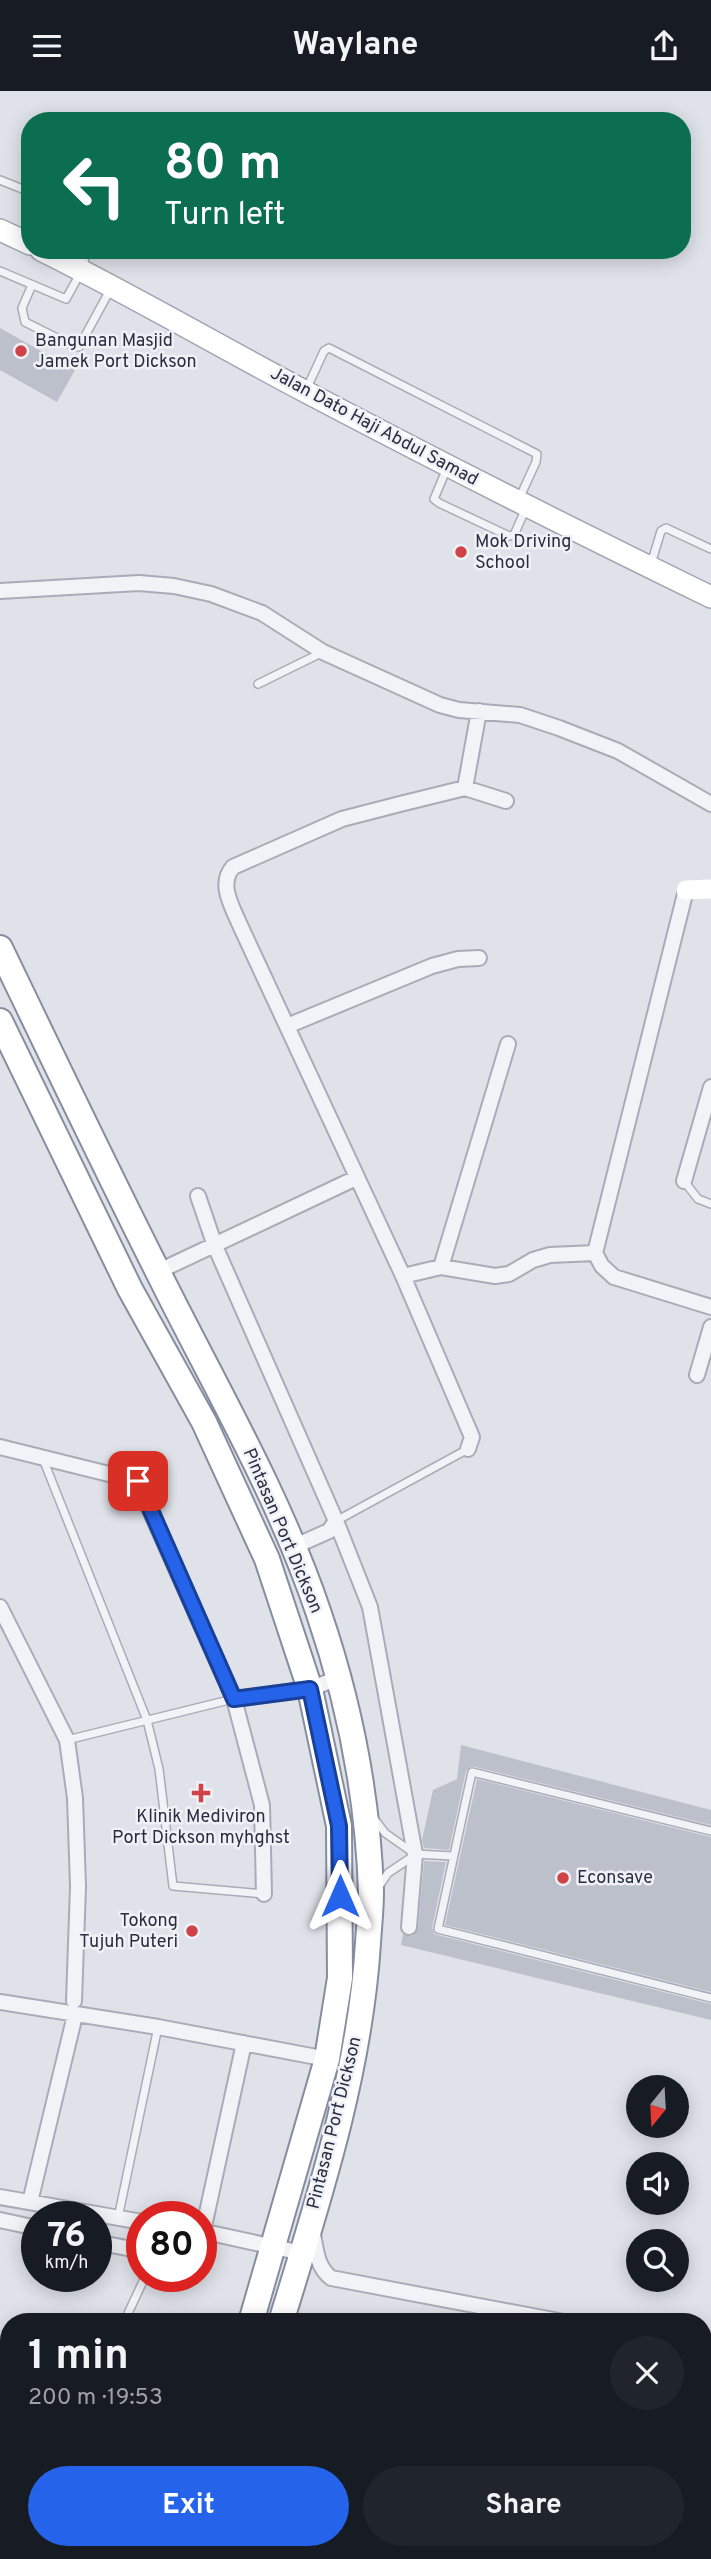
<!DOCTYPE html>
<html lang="en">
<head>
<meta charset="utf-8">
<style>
	body { margin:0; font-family:Overpass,sans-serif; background:#20242c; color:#f1f3f6; height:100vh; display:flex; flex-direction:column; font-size:26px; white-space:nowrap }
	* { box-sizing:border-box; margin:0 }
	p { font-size:23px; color:#9ea1a6 }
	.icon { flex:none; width:38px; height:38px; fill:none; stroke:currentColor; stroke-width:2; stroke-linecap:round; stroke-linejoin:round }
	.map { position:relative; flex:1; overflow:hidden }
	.sheet { position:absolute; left:0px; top:2222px; width:712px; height:247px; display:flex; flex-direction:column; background:#171b24; border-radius:28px 28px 0 0; box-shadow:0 4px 18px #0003 }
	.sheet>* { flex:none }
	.guide { position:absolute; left:21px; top:21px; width:670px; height:147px; border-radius:28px; box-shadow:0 4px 18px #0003; background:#0b6e4f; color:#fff; overflow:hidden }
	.needle { width:46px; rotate:198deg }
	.tools { position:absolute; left:626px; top:1984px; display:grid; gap:14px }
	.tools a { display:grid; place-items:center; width:63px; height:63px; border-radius:50%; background:#171b24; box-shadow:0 4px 18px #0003; font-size:35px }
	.speed { position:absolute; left:21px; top:2110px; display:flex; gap:14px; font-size:35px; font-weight:700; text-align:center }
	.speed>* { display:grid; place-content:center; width:91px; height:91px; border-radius:50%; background:#171b24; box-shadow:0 4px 18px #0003; line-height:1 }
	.speed small { font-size:18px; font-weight:400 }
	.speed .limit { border:10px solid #d22; background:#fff; color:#111 }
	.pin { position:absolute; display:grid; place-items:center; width:60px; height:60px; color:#fff; margin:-30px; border-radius:14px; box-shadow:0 4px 10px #0006 }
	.me { position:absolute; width:77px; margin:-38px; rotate:0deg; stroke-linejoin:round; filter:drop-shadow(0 0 5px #0008) }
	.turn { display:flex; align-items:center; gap:24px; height:147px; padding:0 28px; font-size:32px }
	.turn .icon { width:91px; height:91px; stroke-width:2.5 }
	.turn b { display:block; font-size:49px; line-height:60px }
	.round { display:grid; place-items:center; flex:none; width:74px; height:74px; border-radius:37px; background:#20242c }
	.overview { display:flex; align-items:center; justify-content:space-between; height:119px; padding:0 28px }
	h1 { font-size:42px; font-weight:700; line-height:52px }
	.button { display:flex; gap:14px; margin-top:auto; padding:14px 28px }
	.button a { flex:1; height:80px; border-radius:42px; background:#2563eb; color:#fff; font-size:28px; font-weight:700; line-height:80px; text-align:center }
	.button a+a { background:#20242c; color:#f1f3f6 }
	header { display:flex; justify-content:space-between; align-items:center; height:91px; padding:0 28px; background:#171b24; font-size:32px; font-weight:700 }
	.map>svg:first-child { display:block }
</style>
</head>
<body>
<header><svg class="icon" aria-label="menu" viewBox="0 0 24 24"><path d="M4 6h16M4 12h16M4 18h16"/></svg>Waylane<svg class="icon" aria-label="share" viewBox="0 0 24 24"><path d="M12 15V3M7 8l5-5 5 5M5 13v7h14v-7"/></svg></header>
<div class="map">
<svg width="711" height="2468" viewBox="0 0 711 2468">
	<rect width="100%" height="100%" fill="#dfe2e9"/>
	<path fill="#bcc0cb" d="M0 237 75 279 57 311 0 279Z
		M461 1654 711 1719V1734L471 1675 466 1680 449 1759 424 1757 422 1749 433 1699 457 1688Z
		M477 1688 711 1746V1901L445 1834Z
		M424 1770 446 1771 432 1837 434 1843 711 1913V1929L401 1854 403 1843 412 1845 418 1837Z"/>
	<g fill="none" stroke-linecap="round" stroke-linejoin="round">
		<g stroke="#a8acb6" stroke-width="10">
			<path id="lane" d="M0 89 30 101
				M0 180 66 208 82 179 87 159
				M32 194 22 217 25 231 71 254 79 256 110 199
				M306 299 324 260 329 257 537 363 536 371 519 408
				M447 377 434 408 439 412 509 445 514 444 526 417
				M651 473 661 440 666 437 711 458
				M258 593 323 561
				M684 1090 698 1108 711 1113
				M43 1368 147 1629 159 1678 173 1795 264 1803
				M336 1430 468 1358
				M67 1649 233 1608
				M373 1726 385 1742 415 1763 453 1765
				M711 1740 472 1681 438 1838 711 1907
				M380 1794 388 1782 415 1764
				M118 2127 158 1936
				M124 2231 145 2186"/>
		</g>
		<g stroke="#a8acb6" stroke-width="18">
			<path id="street" d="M0 500 139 492 174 495 211 503 262 522 323 561 440 614 459 619 520 624 559 637 618 660 711 713
				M465 697 479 620
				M686 799 595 1162 602 1175 614 1186 711 1216
				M287 935 432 875 458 868 479 867
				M684 1090 711 996
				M198 1105 215 1155 336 1430 370 1516 415 1763 409 1836
				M441 1176 508 953
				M157 1181 356 1087
				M403 1185 441 1176 495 1185 509 1183 533 1169 550 1164 595 1162
				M697 1284 711 1236
				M0 1356 137 1390 234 1608 262 1714 264 1803
				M468 1358 472 1346 403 1185 239 832C232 815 218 793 233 776L342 728 400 713 465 697 506 710
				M293 1456 329 1440 336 1430
				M0 1516 67 1649 75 1707 78 1795 74 1910
				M234 1608 310 1598 338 1587
				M0 1911 158 1936 327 1968
				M0 2106 142 2131
				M30 2111 75 1924
				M0 2129 37 2137
				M201 2140 302 2162
				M203 2140 244 1952
				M313 2143C316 2159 317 2176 331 2187L564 2231
				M96 2151 142 2160
				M201 2168H202
				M704 2260 711 2261"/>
		</g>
		<g stroke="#9ea5b4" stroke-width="24">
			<path id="primary" d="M0 139 30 153
				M41 159C132 204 219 255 308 302 441 372 575 440 711 506"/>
		</g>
		<g stroke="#868d9f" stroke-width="28">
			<path id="highway" d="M0 857C52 965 104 1074 158 1181 213 1292 278 1402 318 1520 349 1610 368 1706 371 1801 371 1818 369 1835 368 1852 360 1982 319 2107 281 2231
				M0 930 130 1198 204 1331 267 1468 310 1598 339 1735 340 1887 327 1968 251 2231
				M180 2468 182 2460
				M211 2468 213 2460"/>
		</g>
		<use href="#lane" stroke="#f2f3f7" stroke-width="7"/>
		<use href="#street" stroke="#f2f3f7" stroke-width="14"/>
		<path stroke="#fff" stroke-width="19" d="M686 799 711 798"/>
		<use href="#primary" stroke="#fff" stroke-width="21"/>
		<use href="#highway" stroke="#fff" stroke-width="24"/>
	</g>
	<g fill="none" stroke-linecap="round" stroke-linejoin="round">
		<g stroke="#184099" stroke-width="18">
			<path id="route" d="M138 1390 234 1608 310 1598 339 1735 340 1805"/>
		</g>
		<use href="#route" stroke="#2563eb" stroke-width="12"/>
	</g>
	<g fill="#cf4347" stroke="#eff1f6" stroke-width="2.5">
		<circle cx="21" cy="260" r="7"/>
		<circle cx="461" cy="461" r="7"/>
		<path d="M197.5 1691.5h7v7h7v7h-7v7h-7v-7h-7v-7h7z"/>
		<circle cx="563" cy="1787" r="7"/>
		<circle cx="192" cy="1840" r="7"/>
	</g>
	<g text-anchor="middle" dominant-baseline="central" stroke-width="5" stroke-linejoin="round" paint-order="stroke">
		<g font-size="18" fill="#282e40" stroke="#eff1f6" text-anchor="start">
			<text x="35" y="250">Bangunan Masjid<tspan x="35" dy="21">Jamek Port Dickson</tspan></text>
			<text x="475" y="451">Mok Driving<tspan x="475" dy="21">School</tspan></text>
			<text x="201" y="1726" text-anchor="middle">Klinik Mediviron<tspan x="201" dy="21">Port Dickson myhghst</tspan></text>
			<text x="577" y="1787">Econsave</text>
			<text x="178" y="1830" text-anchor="end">Tokong<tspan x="178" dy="21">Tujuh Puteri</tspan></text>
		</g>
		<g font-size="18" fill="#282e40" stroke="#eff1f6">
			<text transform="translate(374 336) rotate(28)">Jalan Dato Haji Abdul Samad</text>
			<text transform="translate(282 1440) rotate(67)">Pintasan Port Dickson</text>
			<text transform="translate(335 2032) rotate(-76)">Pintasan Port Dickson</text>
		</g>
	</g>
</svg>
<div class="tools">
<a><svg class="needle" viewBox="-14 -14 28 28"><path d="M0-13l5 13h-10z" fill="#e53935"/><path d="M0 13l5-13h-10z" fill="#9ea1a6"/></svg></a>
<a><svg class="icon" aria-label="sound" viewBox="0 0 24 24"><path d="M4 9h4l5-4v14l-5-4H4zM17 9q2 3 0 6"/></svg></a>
<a><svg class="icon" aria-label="search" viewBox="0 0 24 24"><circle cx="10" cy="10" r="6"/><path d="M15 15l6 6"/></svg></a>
</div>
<div class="speed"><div>76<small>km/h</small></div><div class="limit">80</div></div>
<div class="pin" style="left:138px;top:1390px;background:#d93025"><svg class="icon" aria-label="arrive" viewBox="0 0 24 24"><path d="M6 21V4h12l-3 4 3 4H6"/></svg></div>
<svg class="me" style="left:340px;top:1805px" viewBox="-20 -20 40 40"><path d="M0-17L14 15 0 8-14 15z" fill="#2563eb" stroke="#fff" stroke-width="4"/></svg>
<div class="guide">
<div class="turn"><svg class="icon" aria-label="left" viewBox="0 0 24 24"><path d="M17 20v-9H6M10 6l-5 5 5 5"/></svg><div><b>80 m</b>Turn left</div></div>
</div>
<section class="sheet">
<div class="overview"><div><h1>1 min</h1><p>200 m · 19:53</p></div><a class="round"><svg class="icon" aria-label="close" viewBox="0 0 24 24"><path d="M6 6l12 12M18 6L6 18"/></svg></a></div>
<div class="button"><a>Exit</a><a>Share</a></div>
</section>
</div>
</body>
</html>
